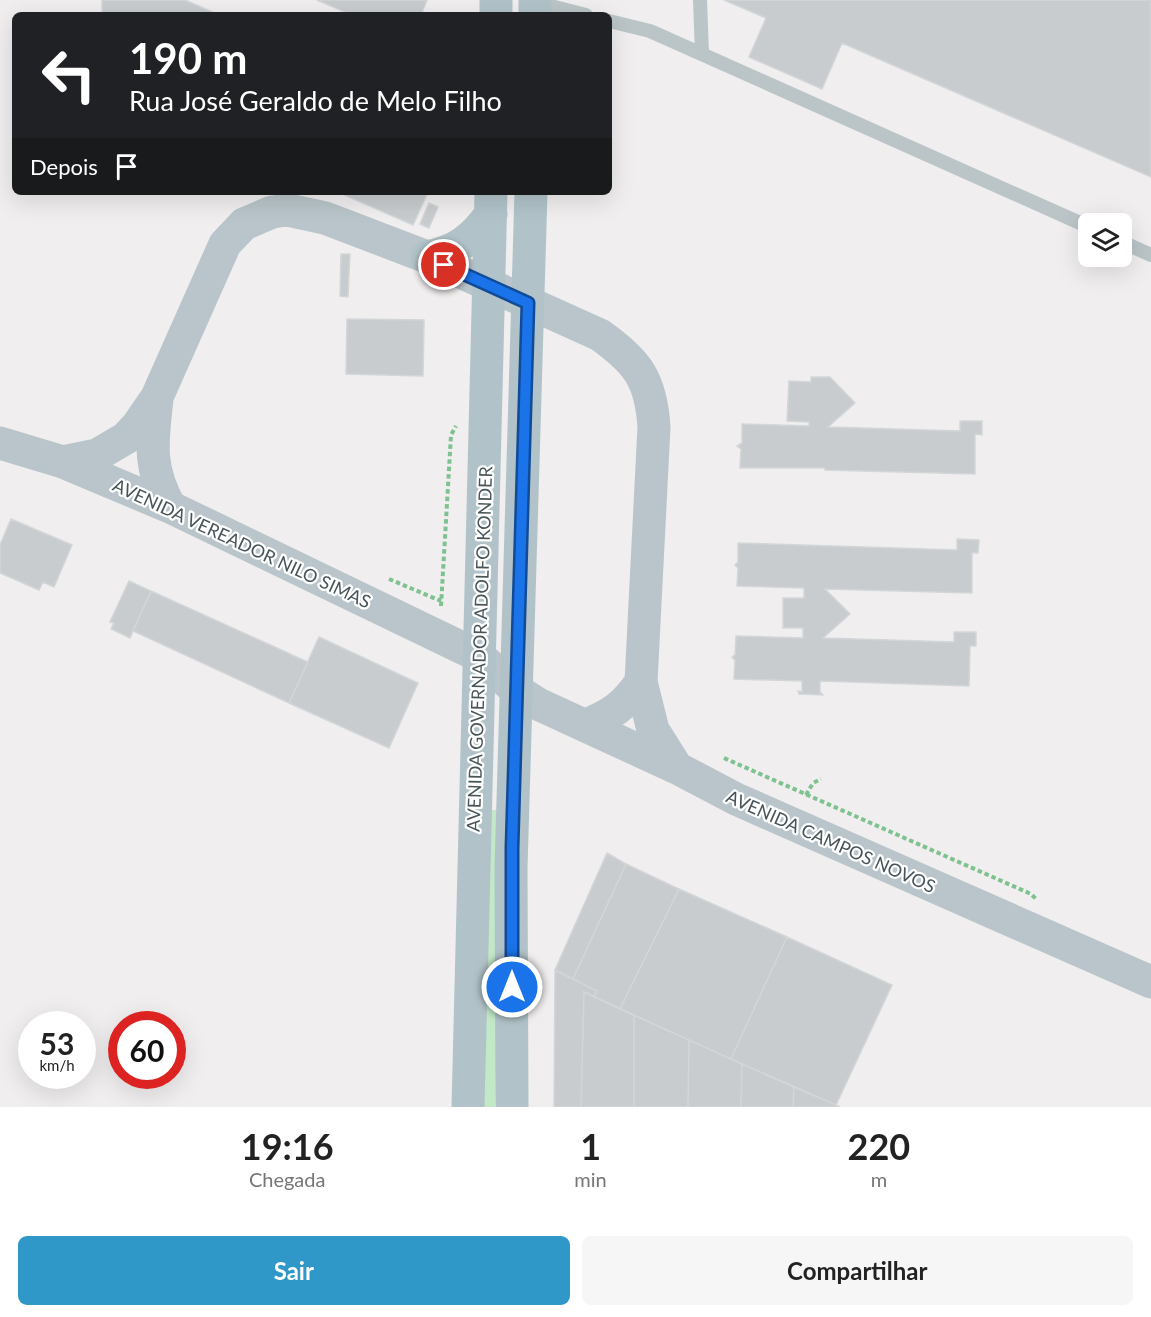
<!DOCTYPE html>
<html lang="pt">
<head>
<meta charset="utf-8">
<style>
	body { margin:0; font-family:Lato,sans-serif; background:#f6f6f6; color:#222; height:100vh; display:flex; flex-direction:column; font-size:22px; white-space:nowrap }
	* { box-sizing:border-box; margin:0 }
	p { font-size:20px; color:#767676 }
	.icon { flex:none; width:33px; height:33px; fill:none; stroke:currentColor; stroke-width:2; stroke-linecap:round; stroke-linejoin:round }
	.map { position:relative; height:1107px; overflow:hidden }
	.details { display:flex; flex-direction:column; background:#fff; flex:1 }
	.details>* { flex:none }
	.top-card { position:absolute; left:12px; top:12px; width:600px; height:183px; border-radius:9px; box-shadow:0 6px 24px #0002; background:#202124; color:#fff; overflow:hidden }
	.fabs { position:absolute; left:1078px; top:213px; display:grid; gap:12px }
	.fabs a { display:grid; place-items:center; width:54px; height:54px; border-radius:9px; background:#fff; box-shadow:0 6px 24px #0002; font-size:30px }
	.speed { position:absolute; left:18px; top:1011px; display:flex; gap:12px; font-size:30px; font-weight:700; text-align:center }
	.speed>* { display:grid; place-content:center; width:78px; height:78px; border-radius:50%; background:#fff; box-shadow:0 6px 24px #0002; line-height:1 }
	.speed small { font-size:15px; font-weight:400 }
	.speed .limit { border:9px solid #d22; background:#fff; color:#111 }
	.pin { position:absolute; display:grid; place-items:center; width:51px; height:51px; color:#fff; margin:-26px; border:3px solid #fff; border-radius:50%; box-shadow:0 2px 6px #0007 }
	.me { position:absolute; width:66px; margin:-33px; rotate:0deg; stroke-linejoin:round; filter:drop-shadow(0 0 4px #0008) }
	.turn { display:flex; align-items:center; gap:21px; height:126px; padding:0 18px; font-size:27px }
	.turn .icon { width:78px; height:78px; stroke-width:2.5 }
	.turn b { display:block; font-size:42px; line-height:51px }
	.then { display:flex; align-items:center; height:57px; padding:0 18px; background:#0003; gap:12px; font-size:22px }
	.eta { display:flex; justify-content:space-evenly; align-items:center; height:102px; text-align:center }
	.eta b { font-size:36px; font-weight:700; line-height:42px }
	.button { display:flex; gap:12px; margin-top:auto; padding:12px 18px }
	.button a { flex:1; height:69px; border-radius:9px; background:#3098c8; color:#fff; font-size:24px; font-weight:700; line-height:69px; text-align:center }
	.button a+a { background:#f6f6f6; color:#222 }
	.map>svg:first-child { display:block }
</style>
</head>
<body>
<div class="map">
<svg width="1151" height="1107" viewBox="0 0 1151 1107">
	<rect width="100%" height="100%" fill="#f0eeee"/>
	<path fill="#c1e9c7" d="M489 810H502L495 1107H482Z"/>
	<path fill="#c8cccf" stroke="#d2d6d8" stroke-width="1.5" d="M102 0H185L219 15H102Z
		M317 0H427L421 15H352Z
		M724 0H1151V177L842 43 822 89 749 57 766 18Z
		M338 192H428L413 225Z
		M429 203 438 207 429 228 420 224Z
		M341 254H350L348 297 340 296Z
		M347 319 424 320 423 376 346 374Z
		M811 377H830L855 403 828 427 960 431V421H982V435L975 434V474L825 470V468H740L741 449 737 446 742 443V424L809 426V422L787 421 789 381 811 382Z
		M11 519 72 545 54 587 43 582 39 590 0 573V545Z
		M957 539 979 540 978 553H972V593L825 589 850 614 823 638 954 642V632H976V646H970L969 686 820 681V692L823 695 799 694 798 691 802 692V681L734 679 735 660 732 657 735 655 736 636 803 638V628H783V598H804V588L737 586 738 568 735 565 738 562V543L957 550Z
		M129 581 151 591 130 638 111 629 114 623 110 622Z
		M151 591 308 662 289 703 133 631Z
		M319 637 418 683 389 748 289 703Z
		M607 853 626 864 573 979 555 970Z
		M626 864 679 889 620 1009 594 997 597 991 573 979Z
		M679 889 787 937 731 1059 620 1009Z
		M787 937 892 985 836 1105 731 1059Z
		M555 970 597 991 594 997 584 992 581 1107H554Z
		M584 992 634 1015V1107H581Z
		M634 1015 689 1040 688 1107H634Z
		M689 1040 742 1064 741 1107H688Z
		M742 1064 794 1087 793 1107H741Z
		M794 1087 836 1105 840 1107H793Z"/>
	<g fill="none" stroke-linecap="round" stroke-linejoin="round">
		<path stroke="#7ec28f" stroke-width="4" stroke-dasharray="4.5 3" stroke-linecap="butt" d="M389 579 441 601
			M441 606 451 435 456 426
			M724 758 1031 894 1037 900
			M806 795 813 783 821 779"/>
		<path stroke="#bbc5c8" stroke-width="14" d="M700 0 702 54
			M535 2 586 15
			M609 21 650 31 1089 227
			M1122 242 1151 255"/>
		<path stroke="#b9c5ca" stroke-width="33" d="M157 399C152 443 148 467 170 507
			M0 443 63 462 170 507 479 656 516 690 538 704 677 768 736 799 1151 982
			M63 462 97 455 126 438 137 426 157 397 225 244 244 224 272 212 288 210 325 218 427 257 600 335C638 362 651 380 654 427L641 682 653 730 677 768
			M586 725C613 714 624 706 641 682"/>
		<path stroke="#b1c3c9" stroke-width="33" d="M496 15V0
			M535 15V0
			M427 257C457 251 473 239 491 214
			M468 1107 491 192
			M512 1107 511 868 531 192"/>
	</g>
	<g fill="none" stroke-linecap="round" stroke-linejoin="round">
		<g stroke="#114b97" stroke-width="15">
			<path id="route" d="M444 265 528 303 512 848V987"/>
		</g>
		<use href="#route" stroke="#1a73e8" stroke-width="10"/>
	</g>
	<g text-anchor="middle" dominant-baseline="central" stroke-width="4.5" stroke-linejoin="round" paint-order="stroke">
		<g font-size="18" fill="#485558" stroke="#fff">
			<text transform="translate(242 543) rotate(25)">AVENIDA VEREADOR NILO SIMAS</text>
			<text transform="translate(479 649) rotate(-88)">AVENIDA GOVERNADOR ADOLFO KONDER</text>
			<text transform="translate(831 841) rotate(24)">AVENIDA CAMPOS NOVOS</text>
		</g>
	</g>
</svg>
<div class="fabs">
<a><svg class="icon" aria-label="layers" viewBox="0 0 24 24"><path d="M12 4l9 5-9 5-9-5zM3 14l9 5 9-5"/></svg></a>
</div>
<div class="speed"><div>53<small>km/h</small></div><div class="limit">60</div></div>
<div class="pin" style="left:444px;top:265px;background:#d93025"><svg class="icon" aria-label="arrive" viewBox="0 0 24 24"><path d="M6 21V4h12l-3 4 3 4H6"/></svg></div>
<svg class="me" style="left:512px;top:987px" viewBox="-20 -20 40 40"><circle r="17" fill="#1a73e8" stroke="#fff" stroke-width="3"/><path d="M0-11L8 9 0 5-8 9z" fill="#fff"/></svg>
<div class="top-card">
<div class="turn"><svg class="icon" aria-label="left" viewBox="0 0 24 24"><path d="M17 20v-9H6M10 6l-5 5 5 5"/></svg><div><b>190 m</b>Rua José Geraldo de Melo Filho</div></div>
<div class="then">Depois<svg class="icon" aria-label="arrive" viewBox="0 0 24 24"><path d="M6 21V4h12l-3 4 3 4H6"/></svg></div>
</div>
</div>
<section class="details">
<div class="eta">
<div><b>19:16</b><p>Chegada</p></div>
<div><b>1</b><p>min</p></div>
<div><b>220</b><p>m</p></div>
</div>
<div class="button"><a>Sair</a><a>Compartilhar</a></div>
</section>
</body>
</html>
